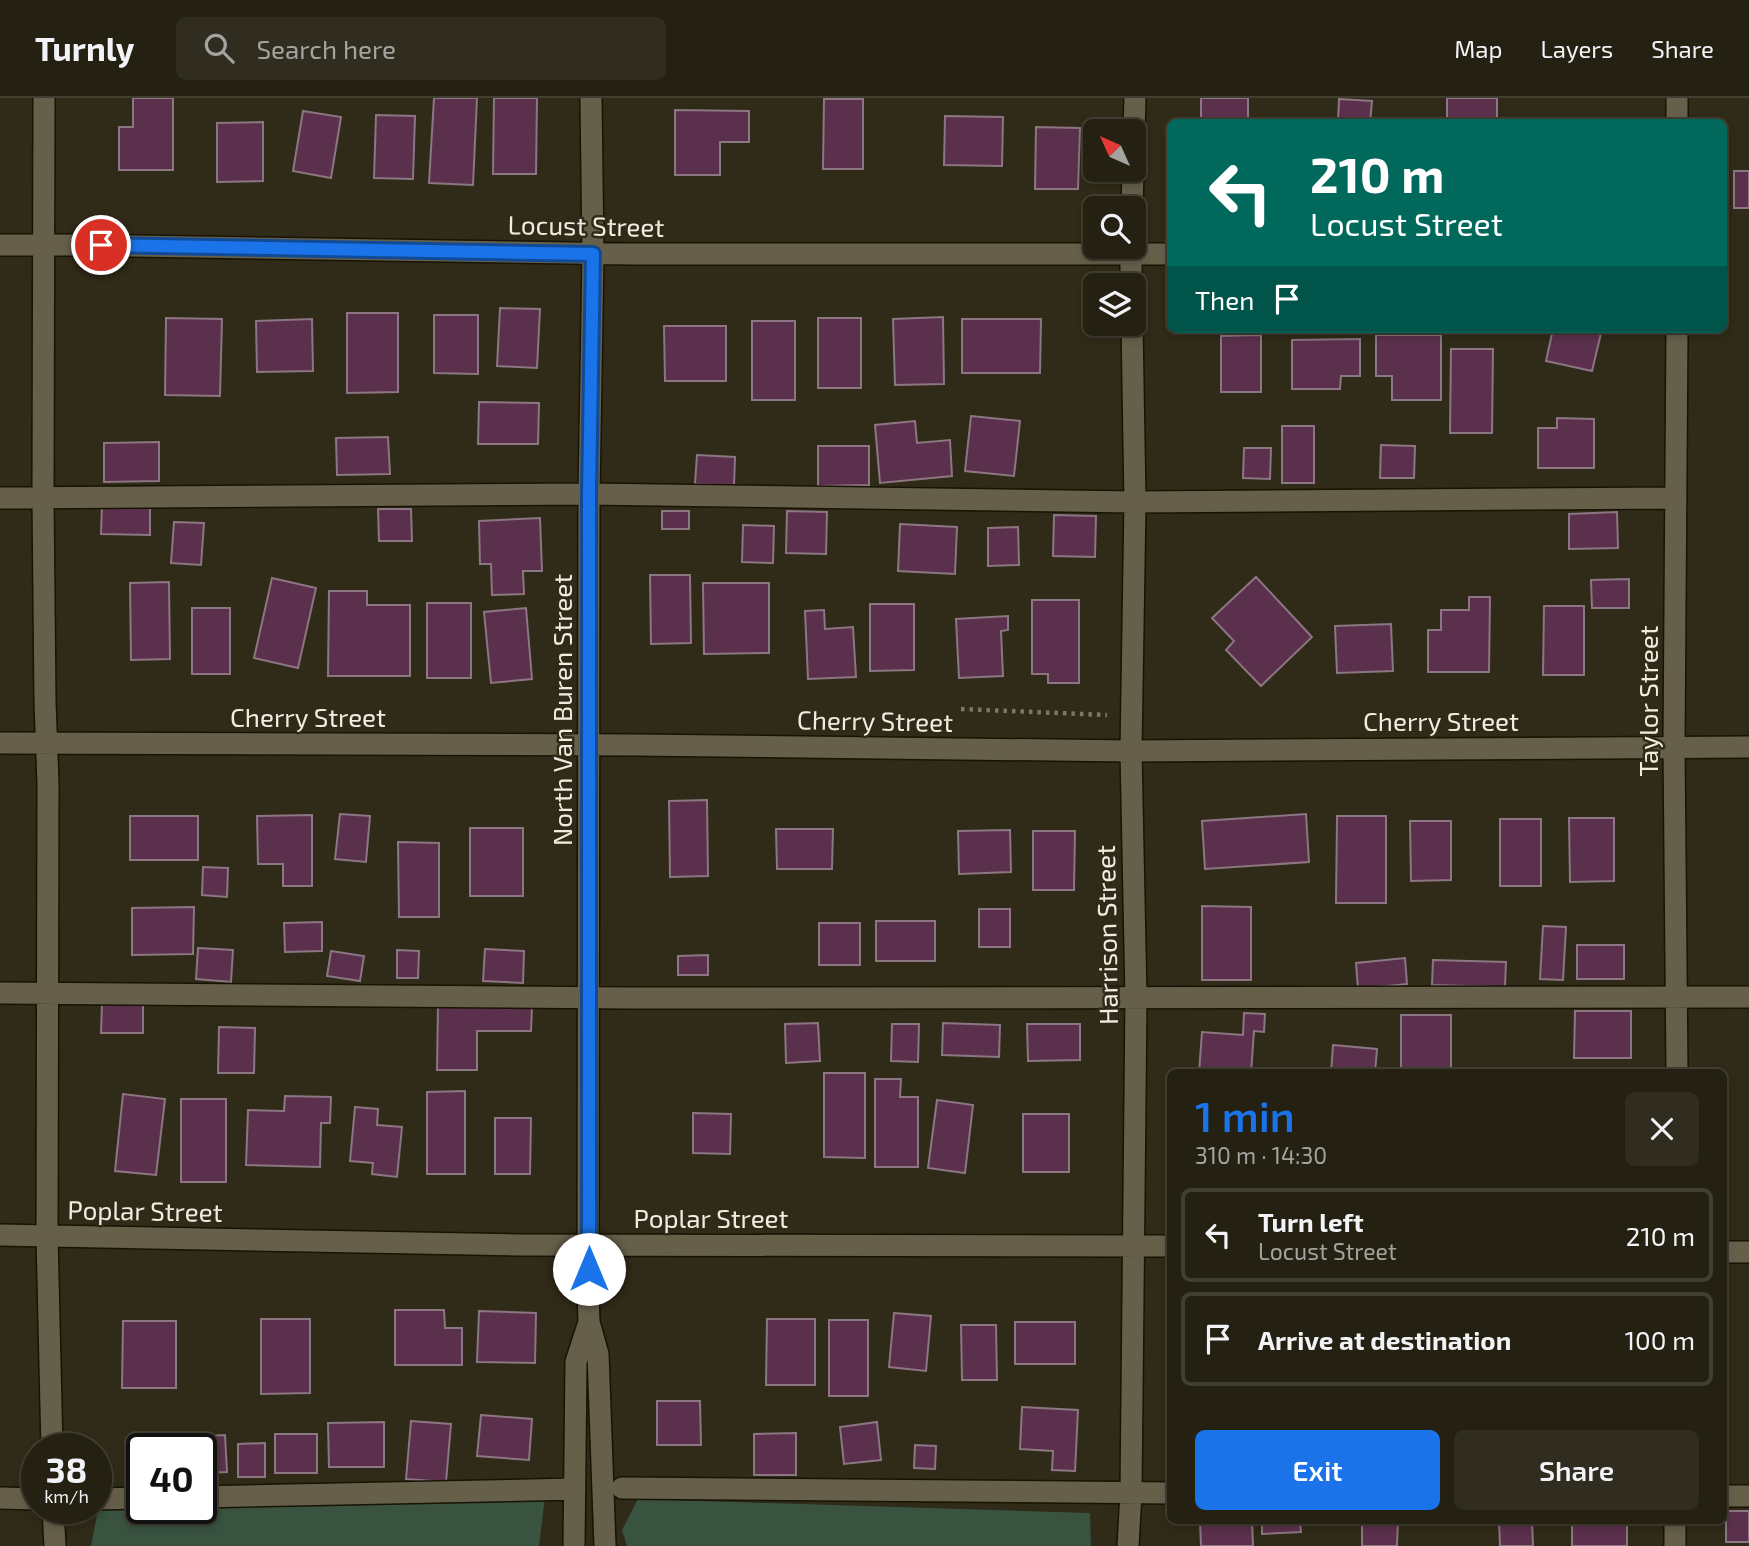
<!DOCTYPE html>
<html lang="en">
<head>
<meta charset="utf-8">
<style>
	body { margin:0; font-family:"Exo 2",sans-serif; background:#302d20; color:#f1f3f6; height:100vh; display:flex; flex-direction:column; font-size:26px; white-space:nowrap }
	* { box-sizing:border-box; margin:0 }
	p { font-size:23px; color:#a3a39f }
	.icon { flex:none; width:38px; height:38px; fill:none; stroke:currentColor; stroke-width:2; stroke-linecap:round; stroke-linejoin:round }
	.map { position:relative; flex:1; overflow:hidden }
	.sheet { position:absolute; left:1167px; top:971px; width:560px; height:455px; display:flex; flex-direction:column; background:#242012; border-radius:10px; box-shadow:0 4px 10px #0003,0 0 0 2px #413e32 }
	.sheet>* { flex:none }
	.hud { position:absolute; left:1167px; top:21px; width:560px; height:214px; border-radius:10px; box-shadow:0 4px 10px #0003,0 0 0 2px #413e32; background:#00695c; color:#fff; overflow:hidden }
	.needle { width:46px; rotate:315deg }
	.buttons { position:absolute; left:1083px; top:21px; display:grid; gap:14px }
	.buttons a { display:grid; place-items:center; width:63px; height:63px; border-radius:10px; background:#242012; box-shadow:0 4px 10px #0003,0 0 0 2px #413e32; font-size:35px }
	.speed { position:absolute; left:21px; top:1335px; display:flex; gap:14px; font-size:35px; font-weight:700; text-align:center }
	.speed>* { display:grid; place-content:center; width:91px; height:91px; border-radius:50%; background:#242012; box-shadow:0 4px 10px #0003,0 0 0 2px #413e32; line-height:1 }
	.speed small { font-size:18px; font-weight:400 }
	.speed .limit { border:4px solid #111; border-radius:10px; background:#fff; color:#111 }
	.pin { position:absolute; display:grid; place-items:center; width:60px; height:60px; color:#fff; margin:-30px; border:4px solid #fff; border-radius:50%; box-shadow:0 2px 7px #0007 }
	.me { position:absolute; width:77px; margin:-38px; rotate:0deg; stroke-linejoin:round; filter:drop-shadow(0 0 5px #0008) }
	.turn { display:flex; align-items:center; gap:24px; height:147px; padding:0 28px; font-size:32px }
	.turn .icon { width:91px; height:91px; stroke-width:2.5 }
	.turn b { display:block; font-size:49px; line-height:60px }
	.then { display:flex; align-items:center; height:66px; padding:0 28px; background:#0003; gap:14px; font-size:26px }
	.round { display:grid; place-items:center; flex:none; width:74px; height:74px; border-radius:10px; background:#302d20 }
	.head { display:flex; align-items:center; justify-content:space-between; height:119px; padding:0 28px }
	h1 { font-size:42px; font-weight:600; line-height:52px; color:#1a73e8 }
	.cta { display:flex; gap:14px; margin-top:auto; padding:14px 28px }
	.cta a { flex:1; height:80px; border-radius:10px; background:#1a73e8; color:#fff; font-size:28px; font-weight:600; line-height:80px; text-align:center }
	.cta a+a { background:#302d20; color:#f1f3f6 }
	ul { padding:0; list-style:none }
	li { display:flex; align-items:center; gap:21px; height:94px; margin:0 14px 10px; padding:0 14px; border:4px solid #413e32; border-radius:10px }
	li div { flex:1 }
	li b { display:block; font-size:26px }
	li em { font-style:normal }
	header { display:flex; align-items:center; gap:42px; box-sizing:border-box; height:98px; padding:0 35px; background:#242012; border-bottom:2px solid #413e32 }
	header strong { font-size:33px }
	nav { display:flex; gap:38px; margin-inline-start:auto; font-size:24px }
	.search { width:490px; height:63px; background:#302d20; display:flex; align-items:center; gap:18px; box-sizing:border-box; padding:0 24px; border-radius:10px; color:#a3a39f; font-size:26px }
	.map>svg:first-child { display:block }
</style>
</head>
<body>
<header>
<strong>Turnly</strong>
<div class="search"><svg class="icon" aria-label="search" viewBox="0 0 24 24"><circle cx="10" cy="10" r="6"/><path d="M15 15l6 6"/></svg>Search here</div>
<nav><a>Map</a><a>Layers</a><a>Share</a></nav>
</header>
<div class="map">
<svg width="1749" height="1448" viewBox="0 0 1749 1448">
	<rect width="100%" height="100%" fill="#302a18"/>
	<path fill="#395340" d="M546 1391 539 1448H91L100 1401 142 1410H201V1399Z
		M638 1401 1090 1415 1091 1448H627L622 1432Z"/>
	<path fill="#5b304c" stroke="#8b7682" stroke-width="2" d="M133 0H173V72H119V29H133Z
		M434 0H477L473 87 429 85Z
		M494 0H537L536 76H493Z
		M1201 0H1248V24H1201Z
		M1447 0H1497V24H1447Z
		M824 1H863V71H823Z
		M1339 1 1372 3 1370 24H1338Z
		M675 12 749 13V44H720V77H675Z
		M303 13 341 19 331 80 293 73Z
		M376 17 415 18 413 81 374 80Z
		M945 18 1003 19 1002 68 944 67Z
		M263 24V83L217 84V25Z
		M1036 29 1080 30 1078 91H1035Z
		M1734 73H1749V110H1734Z
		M500 210 540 211 537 270 497 268Z
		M347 215H398V294L347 295Z
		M434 217H478V276L434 275Z
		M943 219 944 286 895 287 893 221Z
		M166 220 222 221 220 298 165 297Z
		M818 220H861V290H818Z
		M312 221 313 273 257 274 256 223Z
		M962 221H1041L1040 275H962Z
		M752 223H795V302H752Z
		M664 228H726V283H665Z
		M1553 231H1602L1592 273 1546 263Z
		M1261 237V294H1221V238Z
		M1376 237H1441V302H1392V278H1376Z
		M1360 241V278H1341L1340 291H1292V242Z
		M1451 251H1493L1492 335H1450Z
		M479 304 539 305 538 346H478Z
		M971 318 1020 323 1014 378 965 373Z
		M1557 320 1594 321V370H1538V330H1557Z
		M915 323 917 345 950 342 952 378 880 385 875 327Z
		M1282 328H1314V385H1282Z
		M388 339 390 376 337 377 336 340Z
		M159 344V383L104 384V345Z
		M1381 347 1415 348 1414 380H1380Z
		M818 348H869V387L818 388Z
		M1244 350H1271L1270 381 1243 380Z
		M697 357 735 359 734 388 695 386Z
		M102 405 150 406V437L101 436Z
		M378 411H411L412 443H379Z
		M662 413H689V431H662Z
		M787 413 827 414 826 456 786 455Z
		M1617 414 1618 450 1569 451V416Z
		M1054 417 1096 418 1095 459 1053 458Z
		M540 420 542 473H523L524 496 492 497 491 466H480L479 423Z
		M174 424 204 425 201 467 171 465Z
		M900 426 957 429 955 476 898 473Z
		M743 427 774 428 773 465 742 464Z
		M1018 429 1019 467 988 468V430Z
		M650 477H690L691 545 651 546Z
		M1256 479 1312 539 1261 588 1226 552 1234 543 1212 520Z
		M272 480 316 490 298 570 254 560Z
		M1629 481V510H1592L1591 482Z
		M169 484 170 561 131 562 130 485Z
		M703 485H769V555L704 556Z
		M329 493H367V507H410V578H328Z
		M1469 499H1490L1489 574H1428V532H1441V512H1469Z
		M1032 502H1079V585H1048V576H1032Z
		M427 505H471V580H427Z
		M870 506H914V572L870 573Z
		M1544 508H1584V577H1543Z
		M192 510H230V576H192Z
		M526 510 532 581 491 585 484 514Z
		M824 512 825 531 853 529 856 579 808 581 805 513Z
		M1008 518V532L1001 533 1003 578 959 580 956 521Z
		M1391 526 1393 573 1337 575 1335 528Z
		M707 702 708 778 670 779 669 703Z
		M340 716 370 718 366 764 335 761Z
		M1306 716 1309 764 1205 771 1202 723Z
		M312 717V788H283V766H258L257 718Z
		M130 718H198V762H130Z
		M1337 718H1386V805H1336Z
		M1569 720H1614V783L1570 784Z
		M1500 721H1541V788H1500Z
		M1410 723H1451V782L1411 783Z
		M470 730H523V798H470Z
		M776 731H833L832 771H777Z
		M1010 732 1011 774 959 776 958 733Z
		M1033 733H1075L1074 792H1033Z
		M398 744 439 745V819H399Z
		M203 769 228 770 227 799 202 797Z
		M1202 808 1251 809V882H1202Z
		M194 809 193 856 132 857V810Z
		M979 811H1010V849H979Z
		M876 823H935V863H876Z
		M322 824V853L285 854 284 825Z
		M819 825H860V867H819Z
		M1543 828 1566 829 1563 882 1540 881Z
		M1577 847H1624V881H1577Z
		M198 850 233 852 231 884 196 881Z
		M485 851 524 853 523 885 483 883Z
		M397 852 419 853 418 880H397Z
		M331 853 364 858 360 883 327 878Z
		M708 857V877H678V858Z
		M1405 860 1407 886 1358 891 1356 865Z
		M1433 862 1506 864 1505 889 1432 887Z
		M102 905H143V935H101Z
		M438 908H532L531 933H477V972H437Z
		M1575 913H1631V960H1574Z
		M1244 915 1265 916 1264 934 1254 933 1251 975H1199L1202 934 1243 937Z
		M1401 917H1451V975H1401Z
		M818 925 820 963 786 965 785 926Z
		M943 925 1000 927 999 959 942 957Z
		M892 926H919L918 964 891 963Z
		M1027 926H1080V962L1028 963Z
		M219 929 255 930 254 975H218Z
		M1333 947 1377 951 1375 975H1331Z
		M824 975H865V1060L824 1059Z
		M875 981H901L900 999H918V1069H875Z
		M465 993V1076H427V994Z
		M123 996 165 1001 156 1077 115 1073Z
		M285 998 331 999 330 1025H321L320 1069 246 1067 248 1012 284 1013Z
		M181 1001H226V1084H181Z
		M937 1002 973 1007 965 1075 928 1070Z
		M355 1009 378 1011 377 1027 402 1029 397 1079 372 1076 373 1065 350 1063Z
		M693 1015 731 1016 730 1056 693 1055Z
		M1023 1016H1069V1074H1023Z
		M495 1020H531L530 1076H495Z
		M395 1212H444L445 1230H462V1267H395Z
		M479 1213 536 1215 535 1265 477 1264Z
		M894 1215 931 1218 926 1273 889 1269Z
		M261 1221H310V1295L261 1296Z
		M767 1221H815V1287H766Z
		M829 1222H868V1298H829Z
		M123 1223H176V1290H122Z
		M1015 1224H1075V1266H1015Z
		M961 1227H996L997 1282H962Z
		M657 1303H700L701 1347H657Z
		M1022 1309 1078 1312 1075 1373 1052 1372 1053 1353 1020 1351Z
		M481 1317 532 1321 529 1362 477 1358Z
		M411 1323 451 1326 446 1384 406 1381Z
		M384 1324V1369H329L328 1325Z
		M877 1324 881 1362 844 1366 840 1329Z
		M796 1335V1377H754V1336Z
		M275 1336H317V1375H275Z
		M225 1337 227 1374 201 1375V1351H188V1339Z
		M265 1345V1379H238V1346Z
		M915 1347 936 1348 935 1371 914 1370Z
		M1726 1413H1749V1444H1726Z
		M1200 1423H1252L1253 1448H1201Z
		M1262 1423H1300L1301 1434 1262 1436Z
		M1362 1423H1398L1397 1448H1362Z
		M1499 1423H1532L1533 1448H1500Z
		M1572 1423H1627V1448H1572Z"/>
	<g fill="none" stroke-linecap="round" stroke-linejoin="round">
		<g stroke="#181303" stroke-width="24">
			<path id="minor" d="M44 0 43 399 45 604 48 686 47 1138 52 1351
				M591 0 593 156 589 396 588 1195 589 1224 598 1256 605 1448
				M1677 24V0
				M1134 33 1135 0
				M1132 110 1133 72
				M0 147H73L634 156H1171
				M1131 149V187
				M1677 231 1674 648 1677 975
				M0 400 589 396 1135 404 1676 400
				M0 645 636 647 1131 653 1749 649
				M0 895 630 900 1749 899
				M0 1137 518 1147 1171 1148
				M1724 1154H1749
				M622 1390 1171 1395
				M1724 1398H1749
				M201 1399 575 1391
				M0 1400 37 1401
				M96 1401 142 1400
				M53 1410 55 1448
				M574 1448 576 1264 589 1224
				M1128 1448 1131 1395 1136 900 1131 653 1135 404 1132 226
				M1675 1448V1423"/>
		</g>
		<path stroke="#7c7667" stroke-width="4.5" stroke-dasharray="3.5 5" stroke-linecap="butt" d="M961 611 1107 617"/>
		<use href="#minor" stroke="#66604b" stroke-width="21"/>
	</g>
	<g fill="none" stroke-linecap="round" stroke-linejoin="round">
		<g stroke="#114b97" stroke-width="18">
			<path id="route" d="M101 147 593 156 589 396V1171"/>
		</g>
		<use href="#route" stroke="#1a73e8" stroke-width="12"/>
	</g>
	<g text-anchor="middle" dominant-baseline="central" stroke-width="5" stroke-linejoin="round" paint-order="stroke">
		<g font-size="26" fill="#f0ece1" stroke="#302a18">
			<text transform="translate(586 127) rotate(1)">Locust Street</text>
			<text transform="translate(1647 603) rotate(-90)">Taylor Street</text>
			<text transform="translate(561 612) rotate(-90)">North Van Buren Street</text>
			<text x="308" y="618">Cherry Street</text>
			<text transform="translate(875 622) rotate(1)">Cherry Street</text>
			<text x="1441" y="622">Cherry Street</text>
			<text transform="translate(1106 837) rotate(-91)">Harrison Street</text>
			<text transform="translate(145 1112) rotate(1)">Poplar Street</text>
			<text x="711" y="1119">Poplar Street</text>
		</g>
	</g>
</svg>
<div class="buttons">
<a><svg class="needle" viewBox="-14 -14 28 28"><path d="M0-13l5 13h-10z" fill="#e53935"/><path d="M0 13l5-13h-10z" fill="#a3a39f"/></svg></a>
<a><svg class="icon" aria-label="search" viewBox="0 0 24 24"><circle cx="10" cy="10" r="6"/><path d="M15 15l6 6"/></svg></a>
<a><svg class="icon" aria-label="layers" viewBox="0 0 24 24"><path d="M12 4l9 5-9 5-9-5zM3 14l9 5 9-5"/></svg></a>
</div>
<div class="speed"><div>38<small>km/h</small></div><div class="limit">40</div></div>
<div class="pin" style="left:101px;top:147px;background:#d93025"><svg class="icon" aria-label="arrive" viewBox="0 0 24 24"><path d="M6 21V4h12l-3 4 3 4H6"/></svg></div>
<svg class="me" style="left:589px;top:1171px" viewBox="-20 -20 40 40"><circle r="19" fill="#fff"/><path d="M0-13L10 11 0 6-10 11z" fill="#1a73e8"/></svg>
<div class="hud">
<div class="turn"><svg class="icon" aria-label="left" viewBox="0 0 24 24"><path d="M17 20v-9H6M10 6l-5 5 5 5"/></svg><div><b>210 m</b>Locust Street</div></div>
<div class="then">Then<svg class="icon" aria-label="arrive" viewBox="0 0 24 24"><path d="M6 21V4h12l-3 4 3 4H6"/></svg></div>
</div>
<section class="sheet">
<div class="head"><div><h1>1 min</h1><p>310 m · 14:30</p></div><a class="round"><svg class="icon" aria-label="close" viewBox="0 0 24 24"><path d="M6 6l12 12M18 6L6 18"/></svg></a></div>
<ul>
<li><svg class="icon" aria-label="left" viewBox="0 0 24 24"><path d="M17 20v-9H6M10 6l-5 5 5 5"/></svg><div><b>Turn left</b><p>Locust Street</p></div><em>210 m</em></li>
<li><svg class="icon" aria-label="arrive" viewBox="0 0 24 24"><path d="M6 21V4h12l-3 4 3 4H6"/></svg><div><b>Arrive at destination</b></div><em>100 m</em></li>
</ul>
<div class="cta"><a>Exit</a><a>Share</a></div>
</section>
</div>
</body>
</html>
